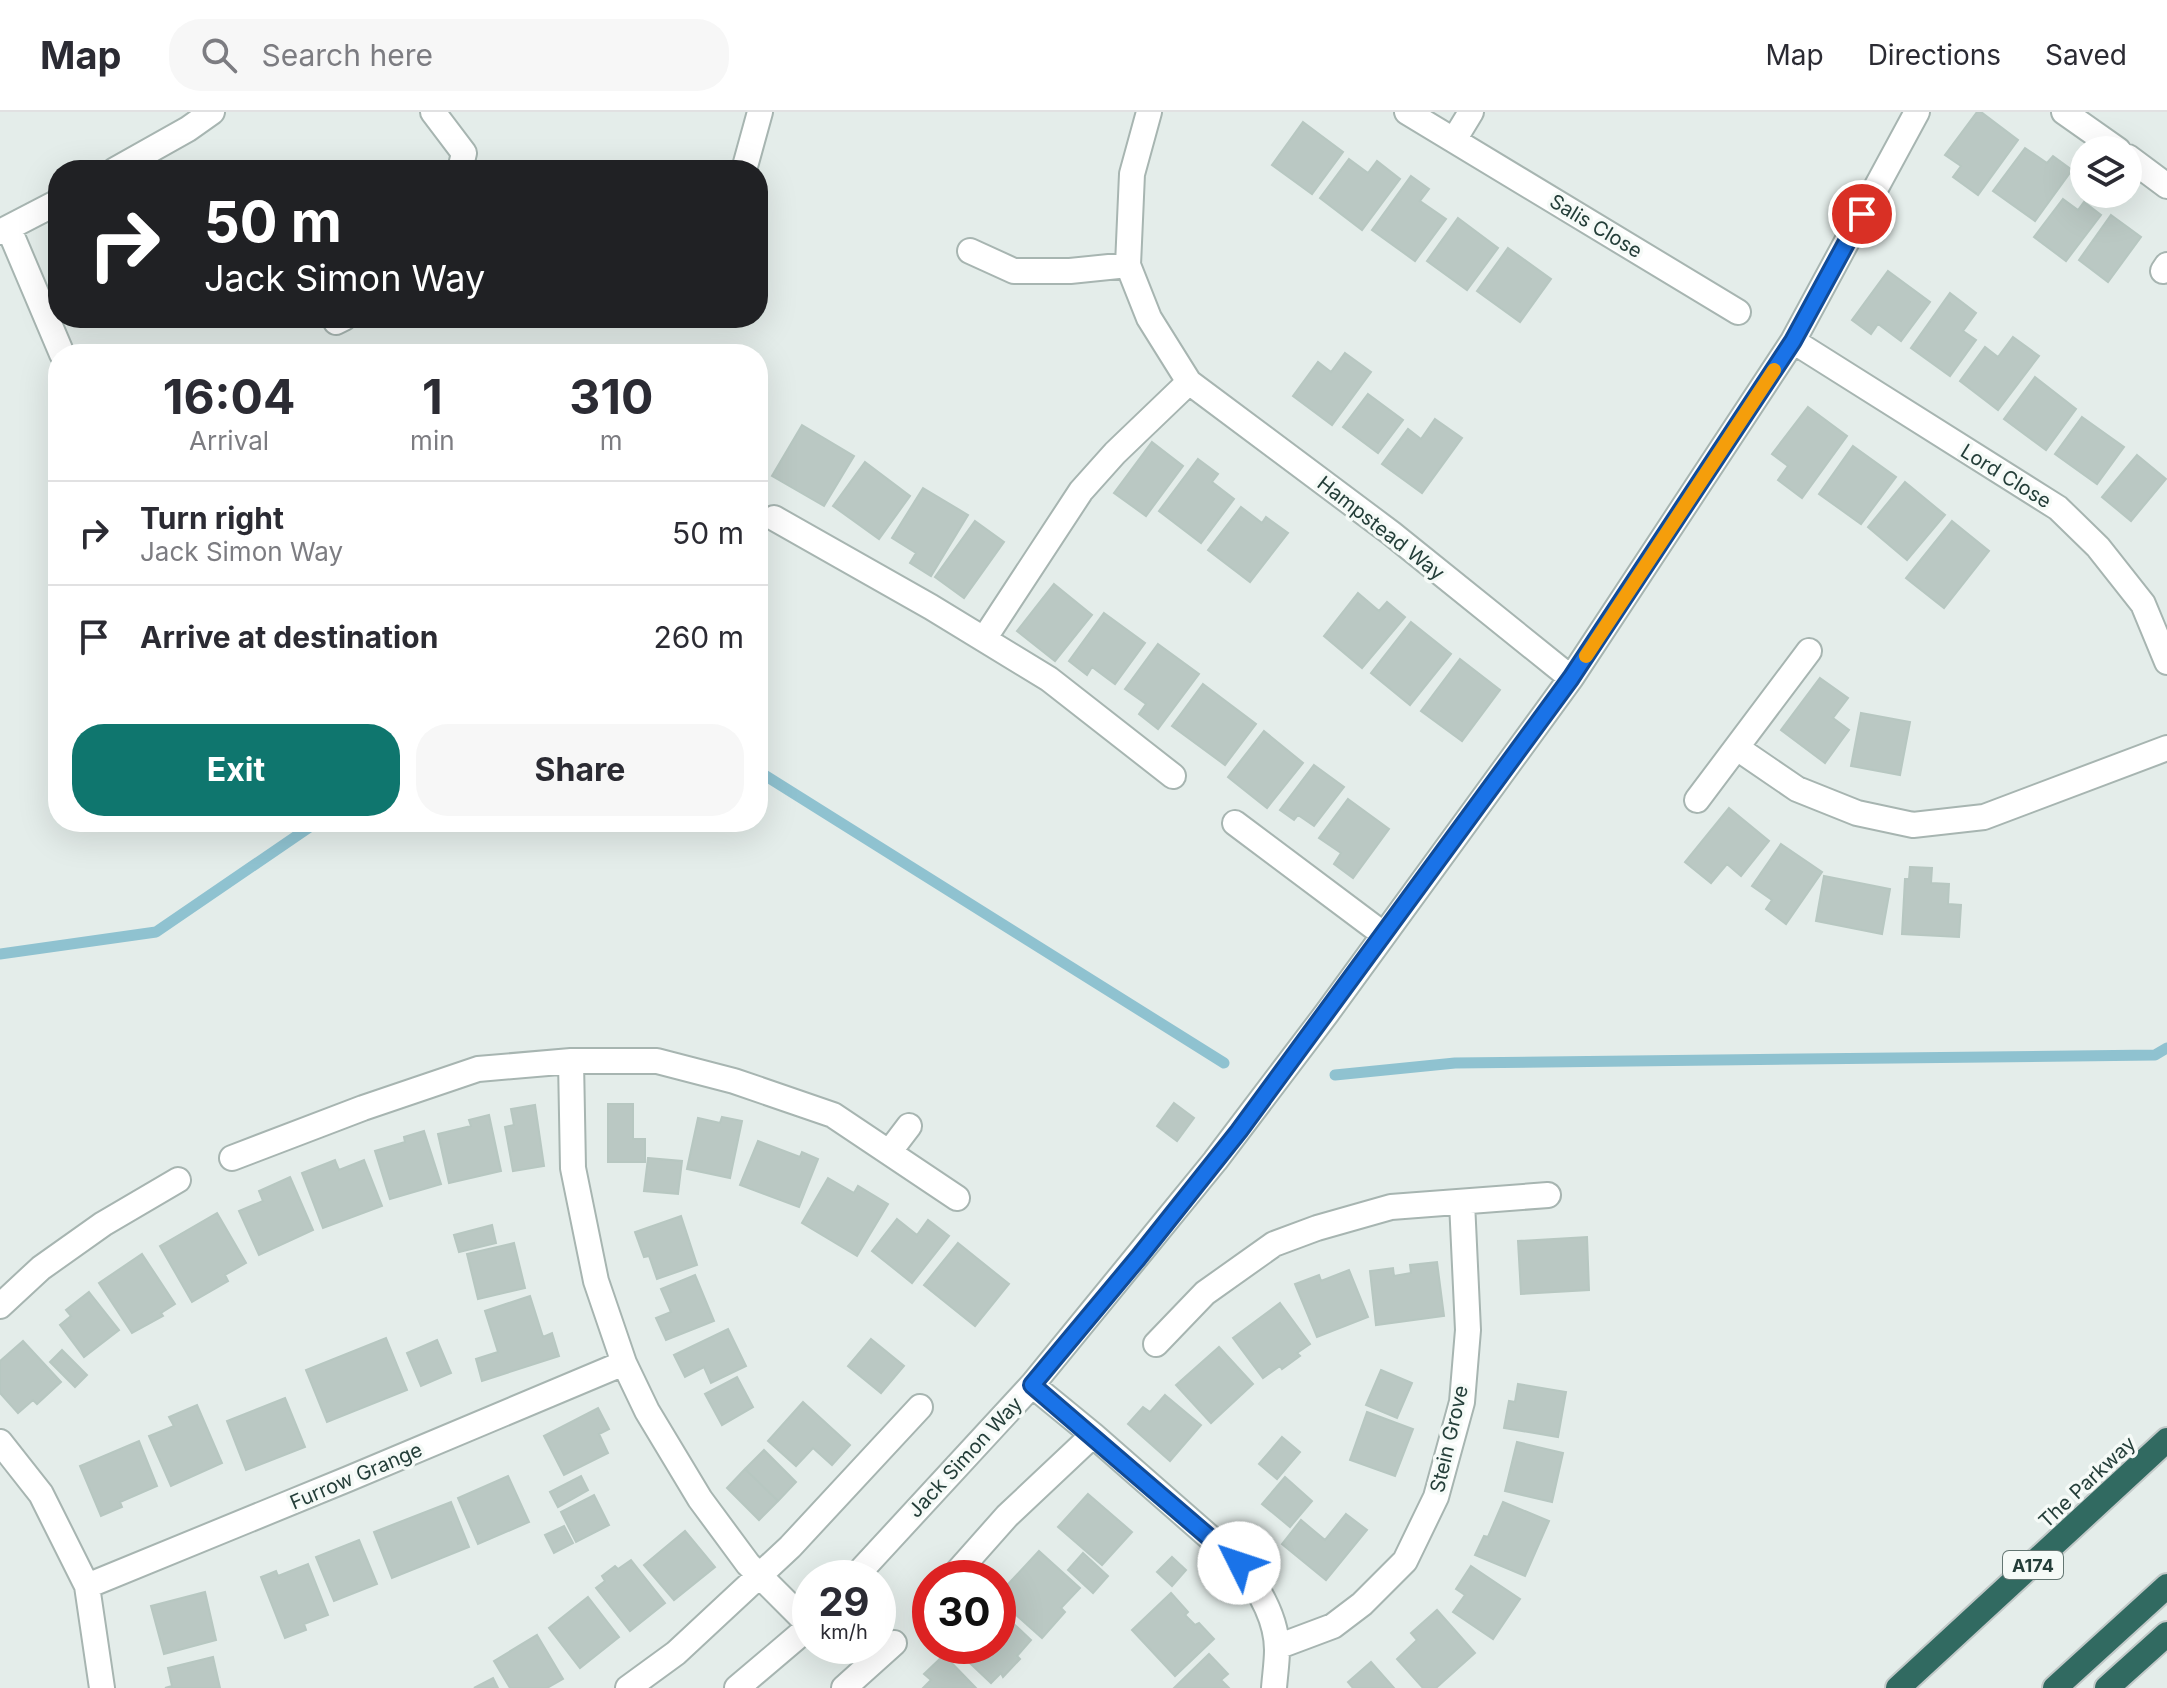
<!DOCTYPE html>
<html lang="en">
<head>
<meta charset="utf-8">
<style>
	body { margin:0; font-family:Inter,sans-serif; background:#f7f7f7; color:#2b2b33; height:100vh; display:flex; flex-direction:column; font-size:30px; white-space:nowrap }
	* { box-sizing:border-box; margin:0 }
	p { font-size:26px; color:#7c7c81 }
	.icon { flex:none; width:44px; height:44px; fill:none; stroke:currentColor; stroke-width:2; stroke-linecap:round; stroke-linejoin:round }
	.map { position:relative; flex:1; overflow:hidden }
	.panel { position:absolute; left:48px; top:232px; width:720px; height:488px; display:flex; flex-direction:column; background:#fff; border-radius:32px; box-shadow:0 8px 32px #0002 }
	.panel>* { flex:none }
	.top-card { position:absolute; left:48px; top:48px; width:720px; height:168px; border-radius:32px; box-shadow:0 8px 32px #0002; background:#202124; color:#fff; overflow:hidden }
	.buttons { position:absolute; left:2070px; top:24px; display:grid; gap:16px }
	.buttons a { display:grid; place-items:center; width:72px; height:72px; border-radius:50%; background:#fff; box-shadow:0 8px 32px #0002; font-size:40px }
	.speed { position:absolute; left:792px; top:1448px; display:flex; gap:16px; font-size:40px; font-weight:700; text-align:center }
	.speed>* { display:grid; place-content:center; width:104px; height:104px; border-radius:50%; background:#fff; box-shadow:0 8px 32px #0002; line-height:1 }
	.speed small { font-size:20px; font-weight:400 }
	.speed .limit { border:12px solid #d22; background:#fff; color:#111 }
	.pin { position:absolute; display:grid; place-items:center; width:68px; height:68px; color:#fff; margin:-34px; border:4px solid #fff; border-radius:50%; box-shadow:0 2px 8px #0007 }
	.me { position:absolute; width:88px; margin:-44px; rotate:311deg; stroke-linejoin:round; filter:drop-shadow(0 0 6px #0008) }
	.turn { display:flex; align-items:center; gap:28px; height:168px; padding:0 24px; font-size:36px }
	.turn .icon { width:104px; height:104px; stroke-width:2.5 }
	.turn b { display:block; font-size:56px; line-height:68px }
	.eta { display:flex; justify-content:space-evenly; align-items:center; height:136px; text-align:center }
	.eta b { font-size:48px; font-weight:700; line-height:56px }
	.action { display:flex; gap:16px; margin-top:auto; padding:16px 24px }
	.action a { flex:1; height:92px; border-radius:32px; background:#0f766e; color:#fff; font-size:32px; font-weight:700; line-height:92px; text-align:center }
	.action a+a { background:#f7f7f7; color:#2b2b33 }
	ul { padding:0; list-style:none }
	li { display:flex; align-items:center; gap:24px; height:104px; padding:0 24px; border-top:2px solid #e1e1e2 }
	li div { flex:1 }
	li b { display:block; font-size:30px }
	li em { font-style:normal }
	header { display:flex; align-items:center; gap:48px; box-sizing:border-box; height:112px; padding:0 40px; background:#fff; border-bottom:2px solid #e1e1e2 }
	header strong { font-size:38px }
	nav { display:flex; gap:44px; margin-inline-start:auto; font-size:28px }
	.search { width:560px; height:72px; background:#f7f7f7; display:flex; align-items:center; gap:20px; box-sizing:border-box; padding:0 28px; border-radius:32px; color:#7c7c81; font-size:30px }
	.map>svg:first-child { display:block }
</style>
</head>
<body>
<header>
<strong>Map</strong>
<div class="search"><svg class="icon" aria-label="search" viewBox="0 0 24 24"><circle cx="10" cy="10" r="6"/><path d="M15 15l6 6"/></svg>Search here</div>
<nav><a>Map</a><a>Directions</a><a>Saved</a></nav>
</header>
<div class="map">
<svg width="2167" height="1576" viewBox="0 0 2167 1576">
	<rect width="100%" height="100%" fill="#e4edea"/>
	<g fill="none" stroke-linecap="round" stroke-linejoin="round">
		<path stroke="#8fc2d0" stroke-width="11" d="M758 659 1224 951
			M0 842 156 820 317 710
			M1335 963 1455 951 2155 943 2167 936"/>
	</g>
	<path fill="#bac8c3" stroke="#b7c7c1" stroke-width="2" d="M1977 0H1981L2018 28 1978 83 1953 65 1961 54 1945 43Z
		M1303 10 1343 40 1312 82 1272 53Z
		M2025 36 2047 51 2053 44 2072 58 2035 109 1993 79Z
		M1349 47 1368 61 1377 49 1400 67 1362 118 1320 86Z
		M1411 64 1429 77 1420 89 1446 107 1415 149 1372 118Z
		M2063 87 2078 98 2084 90 2101 103 2066 149 2034 125Z
		M2111 103 2141 125 2108 170 2079 148Z
		M1458 106 1498 136 1467 178 1427 149Z
		M1508 136 1551 167 1520 210 1477 179Z
		M1888 159 1930 190 1901 229 1878 212 1871 222 1852 208Z
		M1950 181 1976 201 1963 219 1976 228 1950 264 1911 236Z
		M2013 225 2039 244 1998 298 1960 269 1985 235 1998 245Z
		M1345 241 1371 260 1332 313 1293 284 1318 250 1331 260Z
		M2035 265 2076 297 2046 338 2004 307Z
		M1368 282 1403 308 1378 341 1343 315Z
		M1808 295 1847 324 1802 386 1778 368 1788 354 1772 342Z
		M2082 305 2124 335 2097 372 2055 342Z
		M1435 307 1462 326 1422 381 1382 352 1408 317 1421 327Z
		M802 313 854 344 824 394 772 364Z
		M1152 330 1183 354 1146 404 1114 381Z
		M1853 334 1896 365 1861 412 1819 382Z
		M2137 343 2166 367 2131 409 2102 385Z
		M1198 347 1218 362 1212 370 1234 387 1201 431 1159 399Z
		M865 350 910 384 879 427 833 394Z
		M1905 370 1945 403 1907 448 1868 415Z
		M923 376 968 403 931 464 910 451 916 441 892 426Z
		M1241 395 1262 411 1266 405 1288 421 1250 470 1208 438Z
		M975 409 1004 430 964 486 935 465Z
		M1952 409 1989 439 1944 496 1906 466Z
		M1054 472 1092 503 1055 549 1017 519Z
		M1358 481 1379 499 1387 490 1405 505 1362 556 1324 524Z
		M1104 501 1145 531 1115 572 1092 555 1087 563 1069 549Z
		M1411 510 1451 542 1410 593 1371 561Z
		M1158 532 1199 562 1158 617 1139 602 1146 592 1125 577Z
		M1460 547 1500 578 1462 629 1421 599Z
		M1820 566 1848 586 1833 606 1849 618 1825 651 1781 618Z
		M1203 572 1256 612 1225 653 1172 614Z
		M1861 601 1910 610 1900 663 1851 654Z
		M1264 619 1303 651 1267 696 1228 665Z
		M1314 653 1344 675 1314 714 1298 703 1294 708 1280 698Z
		M1348 687 1389 717 1353 766 1334 752 1341 741 1319 726Z
		M1729 696 1769 729 1741 764 1727 752 1711 771 1685 750Z
		M1781 732 1822 760 1786 812 1766 797 1772 788 1752 774Z
		M1910 755 1932 756 1931 771 1949 772 1948 792 1961 793 1959 825 1902 822 1905 767H1909Z
		M1824 764 1890 777 1882 822 1816 809Z
		M1174 991 1194 1006 1177 1029 1157 1014Z
		M608 992H633V1027H645V1050H608Z
		M535 993 544 1054 513 1059 505 1015 514 1013 511 997Z
		M489 1003 501 1059 449 1071 438 1022 471 1014 469 1008Z
		M722 1005 742 1009 730 1066 687 1057 698 1006 720 1011Z
		M424 1019 441 1072 390 1087 375 1039 405 1030 404 1025Z
		M758 1029 800 1045 802 1040 818 1047 799 1095 740 1073Z
		M648 1046 682 1049 678 1082 644 1079Z
		M335 1048 339 1058 364 1048 382 1094 323 1116 302 1061Z
		M290 1065 313 1118 259 1143 239 1099 263 1089 259 1079Z
		M828 1066 854 1081 858 1074 888 1092 857 1144 802 1111Z
		M217 1101 246 1151 225 1163 228 1169 192 1190 160 1134Z
		M681 1104 697 1153 657 1167 649 1144 644 1145 635 1120Z
		M897 1107 917 1123 928 1108 949 1124 912 1171 872 1139Z
		M492 1113 496 1131 459 1140 454 1123Z
		M1587 1125 1589 1178 1521 1182 1518 1129Z
		M514 1131 525 1176 478 1187 467 1142Z
		M958 1131 1009 1172 975 1214 924 1173Z
		M142 1142 175 1192 161 1201 163 1204 132 1221 99 1171Z
		M1437 1150 1444 1204 1376 1213 1370 1159 1393 1156 1394 1164 1411 1161 1410 1153Z
		M1349 1158 1368 1205 1317 1225 1295 1172 1319 1163 1321 1169Z
		M695 1163 714 1209 666 1228 656 1206 671 1200 661 1177Z
		M89 1180 119 1218 84 1245 60 1213 71 1204 66 1198Z
		M530 1184 543 1225 552 1221 559 1244 482 1269 476 1247 498 1240 485 1199Z
		M1280 1191 1310 1232 1297 1241 1300 1244 1282 1257 1280 1254 1263 1266 1233 1226Z
		M728 1217 746 1254 711 1271 704 1255 685 1265 674 1243Z
		M386 1226 407 1278 327 1310 306 1258Z
		M871 1227 904 1254 881 1281 848 1254Z
		M437 1228 451 1261 421 1274 407 1241Z
		M23 1229 61 1270 37 1292 33 1288 18 1301 0 1281V1249Z
		M1219 1235 1253 1272 1211 1311 1176 1273Z
		M62 1238 87 1263 75 1275 50 1250Z
		M1381 1258 1412 1271 1397 1306 1366 1293Z
		M737 1265 753 1295 722 1313 705 1282Z
		M1518 1272 1566 1280 1558 1325 1504 1316 1509 1289 1515 1290Z
		M1165 1283 1201 1313 1170 1349 1128 1312 1143 1295 1150 1300Z
		M285 1286 305 1335 246 1358 227 1309Z
		M803 1290 850 1333 832 1353 813 1336 796 1354 768 1329Z
		M197 1293 222 1351 171 1374 149 1324 174 1314 169 1305Z
		M598 1296 609 1317 599 1322 608 1341 564 1363 544 1324Z
		M1367 1300 1413 1317 1395 1364 1350 1348Z
		M1282 1325 1300 1340 1277 1367 1259 1352Z
		M139 1329 157 1374 120 1390 122 1395 101 1404 80 1354Z
		M1517 1330 1563 1341 1552 1390 1505 1379Z
		M764 1338 796 1370 778 1389 745 1357Z
		M745 1357 778 1389 759 1408 727 1376Z
		M508 1364 529 1410 478 1432 458 1386Z
		M581 1364 588 1378 558 1395 550 1380Z
		M1285 1365 1312 1389 1290 1415 1262 1392Z
		M1088 1382 1132 1420 1102 1453 1058 1415Z
		M594 1383 609 1413 576 1430 561 1400Z
		M451 1390 469 1435 392 1466 374 1420Z
		M1503 1390 1549 1409 1525 1464 1475 1443 1484 1424 1488 1425Z
		M1346 1402 1367 1418 1326 1468 1282 1432 1301 1408 1325 1428Z
		M564 1414 573 1431 554 1441 545 1423Z
		M685 1419 715 1455 674 1488 644 1453Z
		M359 1428 377 1472 334 1489 316 1445Z
		M1039 1439 1080 1476 1061 1496 1065 1500 1042 1526 998 1487V1483Z
		M1083 1441 1108 1464 1093 1481 1068 1458Z
		M1172 1445 1186 1458 1172 1474 1157 1460Z
		M631 1448 665 1491 630 1519 596 1476 605 1469 602 1464 615 1454 618 1457Z
		M308 1452 328 1503 304 1512 306 1518 285 1526 261 1465 276 1459 278 1464Z
		M1471 1454 1520 1487 1493 1527 1453 1500 1465 1483 1456 1477Z
		M205 1480 216 1528 164 1542 151 1494Z
		M1171 1481 1188 1500 1185 1503 1195 1513 1199 1511 1214 1527 1175 1564 1132 1518Z
		M588 1485 619 1525 580 1556 549 1516Z
		M1437 1498 1475 1541 1436 1576H1423L1397 1547 1417 1528 1411 1521Z
		M1000 1499 1031 1528 1017 1544 1020 1547 1003 1565 1001 1561 991 1571 957 1539 961 1534H998Z
		M537 1523 563 1567 547 1576H510L494 1549Z
		M1209 1542 1228 1562 1221 1568 1229 1576H1174Z
		M944 1543 976 1576H923L931 1568 924 1562Z
		M213 1545 220 1576H165L172 1574 168 1556Z
		M1371 1550 1394 1576H1353L1348 1570Z
		M493 1566 498 1576H474Z"/>
	<g fill="none" stroke-linecap="round" stroke-linejoin="round">
		<g stroke="#a7b5b1" stroke-width="28">
			<path id="minor" d="M433 0 464 41 460 58
				M1149 0 1132 62 1128 153 1149 206 1189 270 1391 421 1571 566
				M1407 0 1738 200
				M2064 0 2118 38
				M1454 28 1471 0
				M2128 45 2167 74
				M115 58 188 17 212 0
				M744 58 760 0
				M9 117 62 242
				M0 120 58 90
				M970 139 1014 159H1070L1128 153
				M2163 159 2167 153
				M336 210 344 206
				M1793 229 2058 396 2098 435 2143 492 2167 550
				M774 406 931 495 1049 567 1173 664
				M984 527 1081 379 1115 341 1189 270
				M1737 636 1797 677 1857 701 1913 713 1984 705 2167 636
				M1697 688 1809 539
				M1235 711 1383 822
				M571 949 573 1056 596 1169 624 1251 647 1299 700 1387 748 1452 810 1514
				M890 1039 909 1014
				M232 1046 363 996 478 957 571 949H657L734 969 833 1003 957 1086
				M0 1194 41 1156 103 1112 178 1068
				M1156 1232 1205 1181 1274 1132 1317 1116 1391 1095 1548 1083
				M1032 1273 1093 1323 1239 1451C1258 1475 1277 1507 1277 1538 1277 1550 1275 1563 1274 1576
				M0 1330 41 1382 87 1474 102 1576
				M854 1466 1032 1273 1215 1049 1327 901 1571 566 1793 229 1917 0
				M952 1466 1007 1404 1093 1323
				M87 1474 348 1367 624 1251
				M928 1493 930 1490
				M1277 1535 1333 1514 1362 1492 1405 1449 1436 1385 1462 1290 1468 1218 1462 1090
				M628 1576 676 1541 790 1435 920 1295
				M737 1576 810 1514
				M844 1576 894 1531"/>
		</g>
		<g stroke="#c2c9c8" stroke-width="28">
			<path id="highway" d="M1898 1576 2167 1328
				M2055 1576 2167 1474
				M2107 1576 2167 1522"/>
		</g>
		<use href="#minor" stroke="#fff" stroke-width="24"/>
		<use href="#highway" stroke="#316a61" stroke-width="24"/>
	</g>
	<g fill="none" stroke-linecap="round" stroke-linejoin="round">
		<g stroke="#114b97" stroke-width="20">
			<path id="route" d="M1239 1451 1032 1273 1138 1146 1239 1019 1571 566 1793 229 1862 102"/>
		</g>
		<use href="#route" stroke="#1a73e8" stroke-width="14"/>
		<path stroke="#f59e0b" stroke-width="14" d="M1586 544 1774 258"/>
	</g>
	<g text-anchor="middle" dominant-baseline="central" stroke-width="7" stroke-linejoin="round" paint-order="stroke">
		<rect fill="#f5faf7" stroke="#637672" stroke-width="2" x="2003" y="1439" width="60" height="28" rx="6"/>
		<g font-size="18" font-weight="bold" fill="#243e39">
			<text x="2033" y="1453">A174</text>
		</g>
		<g font-size="20" fill="#243e39" stroke="#f5faf7">
			<text transform="translate(1596 114) rotate(31)">Salis Close</text>
			<text transform="translate(2006 364) rotate(32)">Lord Close</text>
			<text transform="translate(1381 416) rotate(38)">Hampstead Way</text>
			<text transform="translate(1449 1327) rotate(-77)">Stein Grove</text>
			<text transform="translate(965 1345) rotate(-47)">Jack Simon Way</text>
			<text transform="translate(356 1364) rotate(-23)">Furrow Grange</text>
			<text transform="translate(2087 1370) rotate(-43)">The Parkway</text>
		</g>
	</g>
</svg>
<div class="buttons">
<a><svg class="icon" aria-label="layers" viewBox="0 0 24 24"><path d="M12 4l9 5-9 5-9-5zM3 14l9 5 9-5"/></svg></a>
</div>
<div class="speed"><div>29<small>km/h</small></div><div class="limit">30</div></div>
<div class="pin" style="left:1862px;top:102px;background:#d93025"><svg class="icon" aria-label="arrive" viewBox="0 0 24 24"><path d="M6 21V4h12l-3 4 3 4H6"/></svg></div>
<svg class="me" style="left:1239px;top:1451px" viewBox="-20 -20 40 40"><circle r="19" fill="#fff"/><path d="M0-13L10 11 0 6-10 11z" fill="#1a73e8"/></svg>
<div class="top-card">
<div class="turn"><svg class="icon" aria-label="right" viewBox="0 0 24 24"><path d="M7 20v-9h11M14 6l5 5-5 5"/></svg><div><b>50 m</b>Jack Simon Way</div></div>
</div>
<section class="panel">
<div class="eta">
<div><b>16:04</b><p>Arrival</p></div>
<div><b>1</b><p>min</p></div>
<div><b>310</b><p>m</p></div>
</div>
<ul>
<li><svg class="icon" aria-label="right" viewBox="0 0 24 24"><path d="M7 20v-9h11M14 6l5 5-5 5"/></svg><div><b>Turn right</b><p>Jack Simon Way</p></div><em>50 m</em></li>
<li><svg class="icon" aria-label="arrive" viewBox="0 0 24 24"><path d="M6 21V4h12l-3 4 3 4H6"/></svg><div><b>Arrive at destination</b></div><em>260 m</em></li>
</ul>
<div class="action"><a>Exit</a><a>Share</a></div>
</section>
</div>
</body>
</html>
